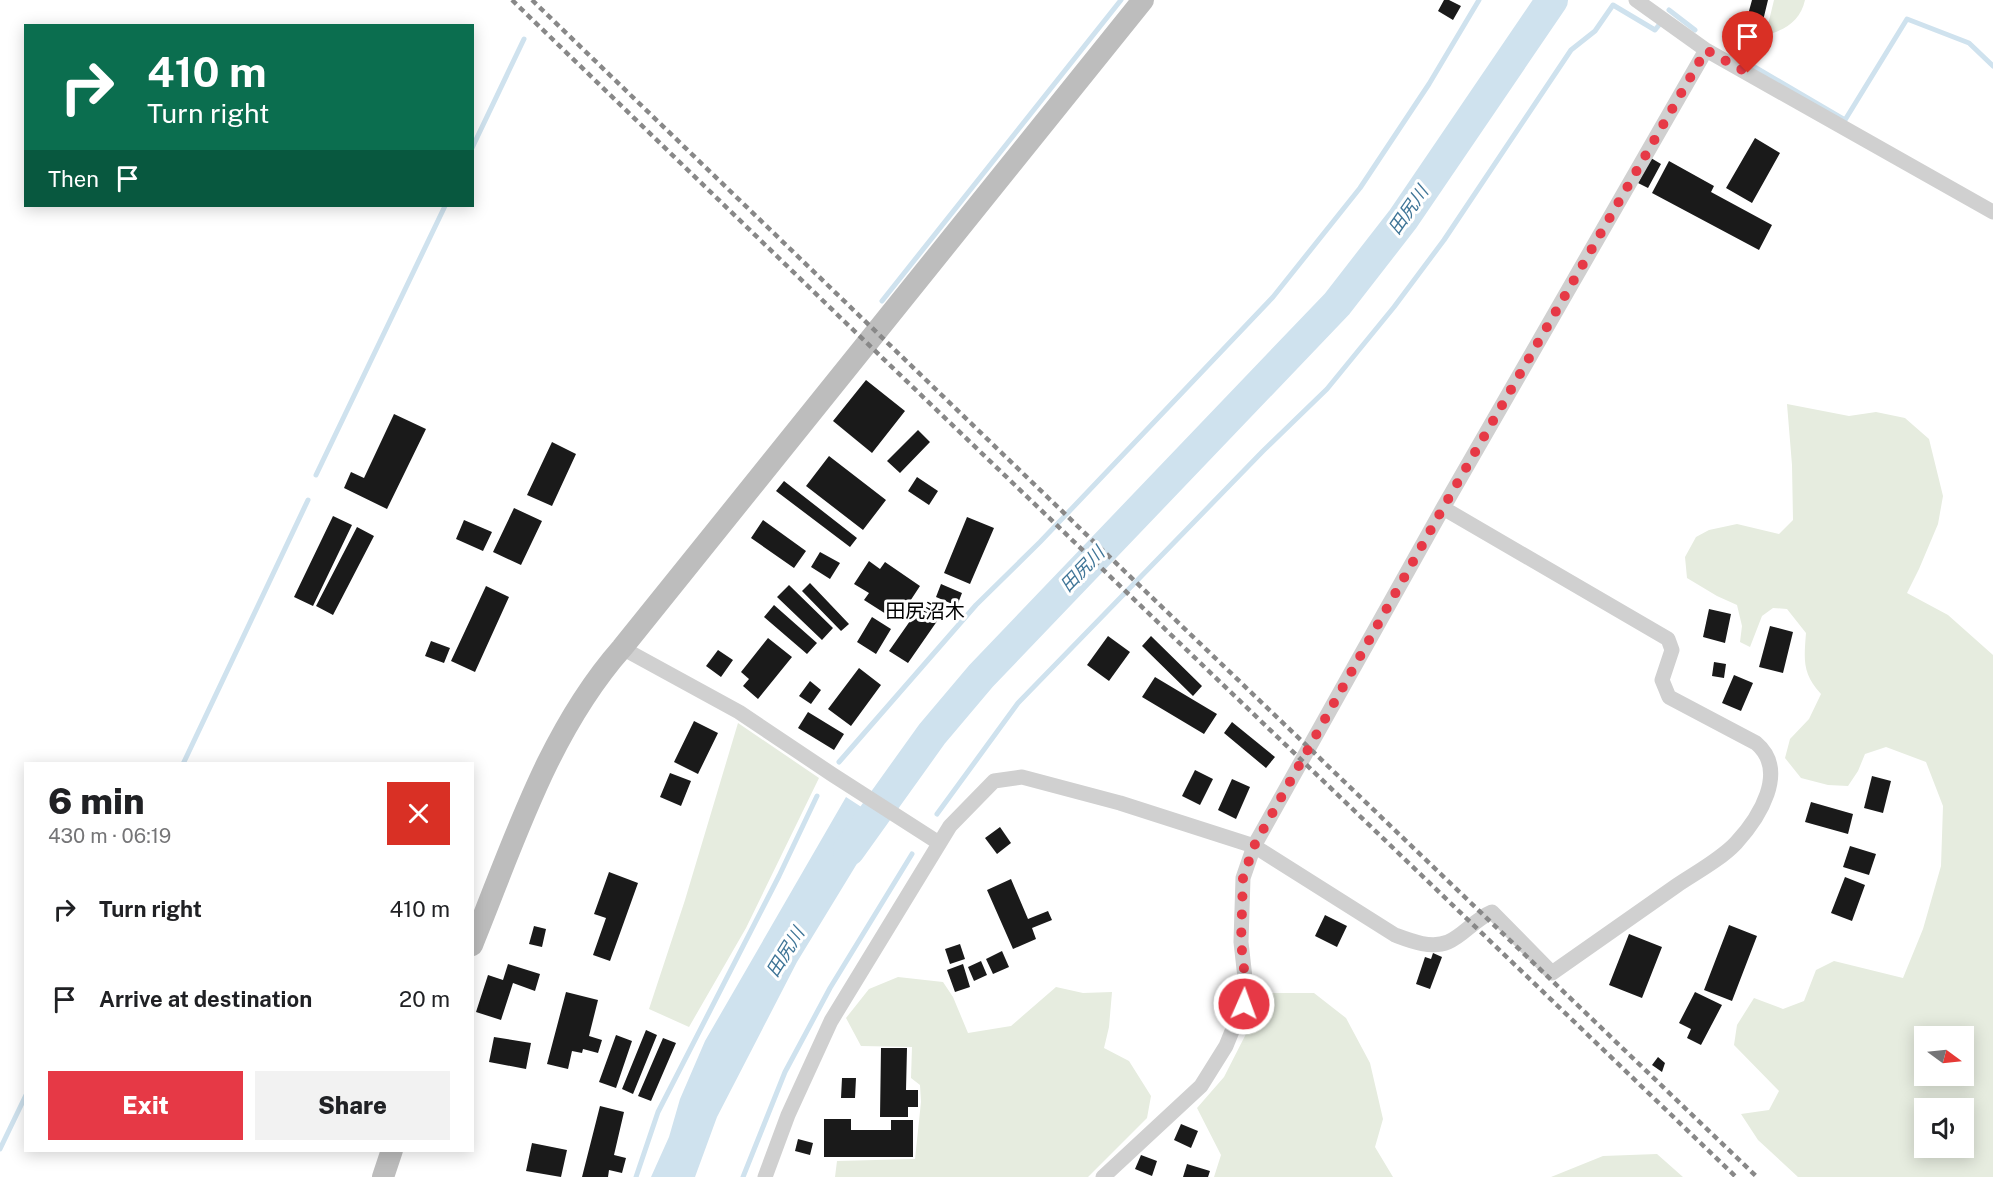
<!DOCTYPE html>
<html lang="en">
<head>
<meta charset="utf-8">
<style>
	body { margin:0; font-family:"Public Sans","Noto Sans JP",sans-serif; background:#f2f2f2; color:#202124; height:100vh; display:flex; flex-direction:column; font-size:22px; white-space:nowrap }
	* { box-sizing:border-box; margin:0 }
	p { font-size:20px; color:#757577 }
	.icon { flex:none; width:33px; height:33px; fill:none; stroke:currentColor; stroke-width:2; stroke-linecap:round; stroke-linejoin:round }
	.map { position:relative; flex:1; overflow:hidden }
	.side { position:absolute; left:24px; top:762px; width:450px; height:390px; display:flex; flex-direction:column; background:#fff; border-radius:0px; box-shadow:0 3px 15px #0003 }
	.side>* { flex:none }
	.banner { position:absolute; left:24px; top:24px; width:450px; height:183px; border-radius:0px; box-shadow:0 3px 15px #0003; background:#0b6e4f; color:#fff; overflow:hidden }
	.needle { width:39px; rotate:105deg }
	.tools { position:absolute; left:1914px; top:1026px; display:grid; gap:12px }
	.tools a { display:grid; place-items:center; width:60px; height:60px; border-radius:0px; background:#fff; box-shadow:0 3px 15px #0003; font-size:30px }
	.pin { position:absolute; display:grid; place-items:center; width:51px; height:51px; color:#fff; margin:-62px -26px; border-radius:50% 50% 50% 0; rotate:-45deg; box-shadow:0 0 6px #0007 }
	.pin .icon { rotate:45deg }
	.me { position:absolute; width:66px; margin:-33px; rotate:2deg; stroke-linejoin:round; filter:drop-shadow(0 0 4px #0008) }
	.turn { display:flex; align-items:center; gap:21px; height:126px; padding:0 24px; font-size:27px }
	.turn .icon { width:78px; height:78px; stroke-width:2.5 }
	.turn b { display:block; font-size:42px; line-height:51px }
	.then { display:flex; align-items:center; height:57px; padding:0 24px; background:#0003; gap:12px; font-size:22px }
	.round { display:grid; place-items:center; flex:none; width:63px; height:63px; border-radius:0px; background:#f2f2f2 }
	.headline { display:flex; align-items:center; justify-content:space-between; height:102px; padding:0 24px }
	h1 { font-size:36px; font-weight:800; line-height:45px }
	.button { display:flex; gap:12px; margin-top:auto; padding:12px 24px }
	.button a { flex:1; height:69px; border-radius:0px; background:#e63946; color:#fff; font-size:24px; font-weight:800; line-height:69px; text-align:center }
	.button a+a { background:#f2f2f2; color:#202124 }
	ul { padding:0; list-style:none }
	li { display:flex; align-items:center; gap:18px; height:90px; padding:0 24px }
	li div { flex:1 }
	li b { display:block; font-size:22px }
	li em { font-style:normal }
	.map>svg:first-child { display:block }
</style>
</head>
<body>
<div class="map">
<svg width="1993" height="1177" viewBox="0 0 1993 1177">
	<rect width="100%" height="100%" fill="#fff"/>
	<path fill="#e6ecdf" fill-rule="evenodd" d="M1774 0H1805C1801 18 1790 27 1773 33L1767 29Z
		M1787 404 1849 416 1876 412 1905 418 1929 439 1943 496 1938 524 1919 569 1907 593 1948 615 1993 655V1177H1798L1758 1140 1741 1114 1769 1110 1779 1091 1734 1045 1737 1025 1754 998 1783 1009 1804 1001 1816 970 1834 961 1903 978 1923 929 1941 866 1943 806 1926 762 1886 747 1865 754 1858 771 1848 786 1828 785 1801 778 1785 758 1790 739 1809 719 1821 694C1802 673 1804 660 1806 633L1787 609 1773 608 1762 616 1750 647 1740 642 1742 626 1737 605 1717 596 1687 578 1685 557 1696 537 1709 530 1737 524 1779 534 1793 520 1792 465ZM1964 1036V1076H1924V1036ZM1964 1108V1148H1924V1108Z
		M738 723 819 778 746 928 689 1027 649 1009 685 900Z
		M898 977 943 982 953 997 968 1033 1011 1026 1056 987 1083 993 1112 992 1109 1027 1104 1048 1129 1061 1151 1096 1147 1118 1088 1177H835L837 1161 915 1159 921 1102 920 1085 911 1078 912 1047 861 1046 846 1018 869 989Z
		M1258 993H1314L1346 1018 1370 1063 1383 1119 1375 1147 1393 1177H1214L1221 1155 1197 1108 1224 1077 1248 1030Z
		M1657 1154 1683 1177H1551L1603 1156Z"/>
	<path fill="#cfe2ee" d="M846 797 883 821 797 962 717 1117 695 1177H651L669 1137 680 1099 705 1041Z"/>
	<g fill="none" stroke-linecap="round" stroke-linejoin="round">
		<path stroke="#cfe2ee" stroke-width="5" d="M1669 10 1695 30
			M1746 62 1845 120 1907 19 1969 43 1993 66
			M472 148 524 39
			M882 301 1121 0
			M316 475 445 206
			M839 762 976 605 1040 542 1273 297 1360 188 1429 84 1479 0
			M183 764 308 500
			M937 814 1018 703 1263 451 1327 389 1394 307 1444 240 1571 50 1595 31 1613 5 1655 30 1659 25
			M0 1149 26 1095
			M636 1177 658 1112 779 876 817 796
			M743 1177 785 1072 830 988 912 854"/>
		<path stroke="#cfe2ee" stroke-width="32" d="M849 850 932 734 981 676 1337 304 1403 219 1552 0"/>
	</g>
	<path fill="#1a1a1a" d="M1444 0H1449L1461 6 1453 20 1438 11Z
		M1752 0H1768L1760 33 1744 29Z
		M1755 138 1780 153 1752 203 1726 188Z
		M1651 158 1661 164 1648 188 1638 183Z
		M1669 161 1714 186 1711 192 1772 225 1759 250 1652 193Z
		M866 380 905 411 872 453 833 421Z
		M394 414 426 429 387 509 344 488 351 472 364 478Z
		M918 430 930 442 900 473 887 461Z
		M552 442 576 454 552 506 527 495Z
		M829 456 886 500 863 530 806 486Z
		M917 477 938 491 929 505 908 491Z
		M784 481 857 538 850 547 776 491Z
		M514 508 542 521 521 565 493 552Z
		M333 516 352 525 313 606 294 597Z
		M967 517 994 528 970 584 944 573Z
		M464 520 492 532 483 551 456 539Z
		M763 520 806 551 794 568 751 538Z
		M357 527 374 536 333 615 316 606Z
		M820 552 840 563 830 579 811 567Z
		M869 561 880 569 885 562 920 586 897 621 864 600 869 593 854 584Z
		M810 583 849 624 841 631 802 591Z
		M941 584 962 593 957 606 936 597Z
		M789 585 833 628 822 640 777 597Z
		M486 586 509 597 475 672 451 661Z
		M924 601 942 614 908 663 889 651Z
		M774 605 817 643 807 654 764 617Z
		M1709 609 1731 614 1725 643 1703 637Z
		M872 617 891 629 876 654 857 642Z
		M1770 626 1793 632 1783 673 1759 667Z
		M1108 636 1130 652 1109 681 1087 665Z
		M1151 636 1202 686 1193 696 1142 646Z
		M768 638 792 657 758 699 743 686 749 679 741 672Z
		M431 641 450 648 444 663 425 656Z
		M718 650 733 660 721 677 706 666Z
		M1714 662 1726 664 1724 678 1712 676Z
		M859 668 881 685 851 726 828 709Z
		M1734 675 1753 683 1741 711 1722 703Z
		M1155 677 1217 714 1204 734 1142 697Z
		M810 681 821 690 811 704 799 696Z
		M808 712 844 734 834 750 798 728Z
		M694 721 718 733 698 774 674 762Z
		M1232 722 1275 757 1266 768 1224 733Z
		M1195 770 1213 779 1200 805 1182 796Z
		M670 773 691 781 681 806 660 797Z
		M1872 776 1891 781 1883 813 1864 808Z
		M1232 779 1250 787 1236 819 1218 810Z
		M1811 802 1853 814 1848 834 1805 822Z
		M1000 827 1011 843 997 854 985 838Z
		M1850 846 1876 854 1869 875 1843 867Z
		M609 872 638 883 610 961 593 955 606 918 594 914Z
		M1845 877 1865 885 1852 921 1831 913Z
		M1011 879 1028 919 1048 911 1052 920 1032 928 1036 939 1013 949 987 890Z
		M1325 915 1347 926 1337 947 1315 936Z
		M1729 925 1757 936 1732 1001 1704 990Z
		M534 926 546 929 542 947 529 944Z
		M1629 934 1662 947 1642 998 1609 985Z
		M960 944 965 959 950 964 945 949Z
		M1002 951 1009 967 993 974 986 959Z
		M1433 953 1442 957 1430 989 1416 984 1425 957 1431 959Z
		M981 961 987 975 974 981 968 967Z
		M508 964 540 974 535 991 513 983 501 1020 476 1012 488 975 503 980Z
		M963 964 970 987 955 992 947 970Z
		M566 992 598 1000 589 1036 602 1040 598 1053 583 1049 582 1053 572 1051 568 1069 547 1064Z
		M1695 992 1722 1005 1701 1045 1687 1038 1691 1029 1679 1023Z
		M646 1030 657 1035 633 1094 622 1089Z
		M616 1035 632 1041 616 1088 599 1082Z
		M494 1037 531 1043 526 1069 489 1062Z
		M663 1038 676 1043 651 1101 638 1096Z
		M881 1048H907L906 1090H918V1107H908V1117H880Z
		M1658 1057 1665 1063 1662 1072 1652 1065Z
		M842 1078H856L855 1098H841Z
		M600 1106 624 1112 614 1155 626 1158 622 1173 609 1170 608 1177H582Z
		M824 1119H851V1130H891V1120H913V1157H824Z
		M1181 1124 1198 1131 1191 1148 1174 1140Z
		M798 1139 813 1143 810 1155 795 1151Z
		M532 1143 567 1150 561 1177 526 1171Z
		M1141 1155 1157 1161 1152 1176 1135 1169Z
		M1187 1164 1210 1171 1208 1177H1183Z"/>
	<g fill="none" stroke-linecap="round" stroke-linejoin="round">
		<path stroke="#d0d0d0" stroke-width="15" d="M1636 0 1706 50 1993 212
			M622 648 739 712 833 775 939 843
			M765 1177 788 1115 831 1021 950 826 994 781 1022 777 1120 803 1254 846 1395 935C1411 941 1431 949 1448 942 1463 936 1475 919 1492 912L1552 973C1594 944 1635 915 1676 886 1695 873 1720 860 1736 843 1759 818 1789 771 1756 743L1669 697 1662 680 1672 650 1668 639 1443 508
			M1103 1177 1201 1086 1226 1046 1243 1004 1246 987 1241 942 1243 878 1254 846 1443 508 1706 50"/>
		<path stroke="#bdbdbd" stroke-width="22" d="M472 945C514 842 548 732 622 648L1143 0
			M383 1177 392 1150"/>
		<path stroke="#888" stroke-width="4.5" stroke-dasharray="6 4.5" stroke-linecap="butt" d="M512 0 845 322 1736 1177
			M532 0 1092 540 1757 1177"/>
	</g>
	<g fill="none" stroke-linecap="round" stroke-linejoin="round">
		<path stroke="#e63946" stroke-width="10" stroke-dasharray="0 18" d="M1244 1004 1246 987 1241 942 1243 878 1254 846 1443 508 1706 50 1748 73"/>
	</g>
	<g text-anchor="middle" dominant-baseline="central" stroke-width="6" stroke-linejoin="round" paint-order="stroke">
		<g font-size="18" font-style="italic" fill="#3f7597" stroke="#fff">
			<text transform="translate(1408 210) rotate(-55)">田尻川</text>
			<text transform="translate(1082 569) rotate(-46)">田尻川</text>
			<text transform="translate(785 952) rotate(-58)">田尻川</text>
		</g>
		<g font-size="20" fill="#000" stroke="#fff">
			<text x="925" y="611">田尻沼木</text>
		</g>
	</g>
</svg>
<div class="tools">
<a><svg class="needle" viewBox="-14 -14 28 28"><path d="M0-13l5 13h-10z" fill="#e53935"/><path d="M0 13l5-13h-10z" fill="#757577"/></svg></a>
<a><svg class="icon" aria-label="sound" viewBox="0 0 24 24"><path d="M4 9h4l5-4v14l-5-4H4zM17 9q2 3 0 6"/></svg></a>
</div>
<div class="pin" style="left:1748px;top:73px;background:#d93025"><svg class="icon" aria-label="arrive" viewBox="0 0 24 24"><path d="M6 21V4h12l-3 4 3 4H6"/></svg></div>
<svg class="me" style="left:1244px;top:1004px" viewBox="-20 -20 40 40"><circle r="17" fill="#e63946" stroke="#fff" stroke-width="3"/><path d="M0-11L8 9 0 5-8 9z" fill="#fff"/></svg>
<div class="banner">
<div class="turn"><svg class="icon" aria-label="right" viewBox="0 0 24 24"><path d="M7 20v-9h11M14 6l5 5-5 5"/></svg><div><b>410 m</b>Turn right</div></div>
<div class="then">Then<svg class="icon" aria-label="arrive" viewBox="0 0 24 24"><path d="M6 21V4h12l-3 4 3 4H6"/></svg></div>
</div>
<section class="side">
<div class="headline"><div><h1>6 min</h1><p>430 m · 06:19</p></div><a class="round" style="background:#d93025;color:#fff"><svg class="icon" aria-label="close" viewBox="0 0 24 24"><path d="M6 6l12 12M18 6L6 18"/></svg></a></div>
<ul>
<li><svg class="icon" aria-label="right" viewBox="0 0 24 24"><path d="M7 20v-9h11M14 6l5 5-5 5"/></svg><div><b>Turn right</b></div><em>410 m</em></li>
<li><svg class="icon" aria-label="arrive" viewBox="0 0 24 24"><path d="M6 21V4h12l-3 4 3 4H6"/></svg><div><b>Arrive at destination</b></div><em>20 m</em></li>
</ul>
<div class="button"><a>Exit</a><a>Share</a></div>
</section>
</div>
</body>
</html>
